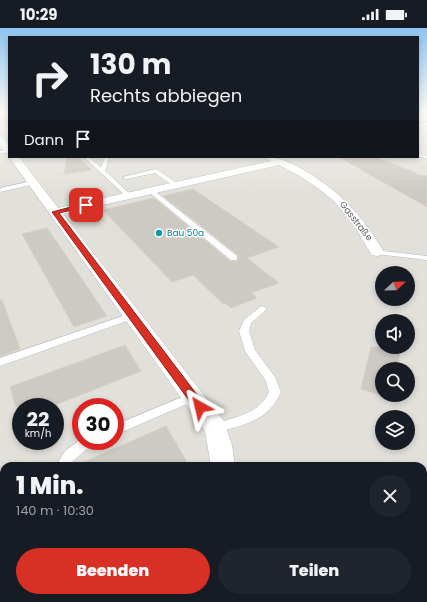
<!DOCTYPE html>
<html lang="de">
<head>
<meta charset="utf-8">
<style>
	body { margin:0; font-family:Poppins,sans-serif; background:#20242c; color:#f1f3f6; height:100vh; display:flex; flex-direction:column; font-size:15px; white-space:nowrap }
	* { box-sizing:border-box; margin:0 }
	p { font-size:13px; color:#9ea1a6 }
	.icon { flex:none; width:22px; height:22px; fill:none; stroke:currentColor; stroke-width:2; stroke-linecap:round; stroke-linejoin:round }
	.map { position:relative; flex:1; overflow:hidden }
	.details { position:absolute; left:0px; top:434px; width:427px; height:140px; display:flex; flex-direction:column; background:#171b24; border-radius:12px 12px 0 0; box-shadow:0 2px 6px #0003 }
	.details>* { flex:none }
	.guide { position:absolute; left:8px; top:8px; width:411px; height:122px; border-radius:0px; box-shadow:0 2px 6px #0003; background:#171b24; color:#f1f3f6; overflow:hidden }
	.needle { width:26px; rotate:68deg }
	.fabs { position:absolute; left:375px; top:238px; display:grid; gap:8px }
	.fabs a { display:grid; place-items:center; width:40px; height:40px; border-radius:50%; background:#171b24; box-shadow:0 2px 6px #0003; font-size:20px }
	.speed { position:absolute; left:12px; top:370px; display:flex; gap:8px; font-size:20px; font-weight:700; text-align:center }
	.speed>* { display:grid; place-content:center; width:52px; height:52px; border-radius:50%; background:#171b24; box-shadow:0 2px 6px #0003; line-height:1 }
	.speed small { font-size:10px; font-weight:400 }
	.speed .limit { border:6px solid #d22; background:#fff; color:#111 }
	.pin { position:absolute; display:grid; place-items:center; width:34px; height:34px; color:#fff; margin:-17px; border-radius:8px; box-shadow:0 2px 6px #0006 }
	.me { position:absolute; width:44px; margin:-22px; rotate:323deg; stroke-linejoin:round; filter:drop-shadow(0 0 3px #0008) }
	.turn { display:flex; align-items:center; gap:14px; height:84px; padding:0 16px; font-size:18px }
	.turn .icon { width:52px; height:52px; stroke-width:2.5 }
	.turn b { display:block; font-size:28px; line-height:34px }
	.then { display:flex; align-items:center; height:38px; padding:0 16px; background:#0003; gap:8px; font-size:15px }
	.round { display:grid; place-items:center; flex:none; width:42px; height:42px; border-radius:21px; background:#20242c }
	.summary { display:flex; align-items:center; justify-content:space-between; height:68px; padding:0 16px }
	h1 { font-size:24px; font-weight:800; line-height:30px }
	.action { display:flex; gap:8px; margin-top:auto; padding:8px 16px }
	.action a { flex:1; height:46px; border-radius:24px; background:#d93025; color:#fff; font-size:16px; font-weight:800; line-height:46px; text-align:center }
	.action a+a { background:#20242c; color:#f1f3f6 }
	.status { display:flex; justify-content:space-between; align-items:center; height:28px; padding:0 20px; background:#171b24; direction:ltr }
	.status svg { height:11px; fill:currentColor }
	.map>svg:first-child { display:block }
</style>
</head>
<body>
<div class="status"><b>10:29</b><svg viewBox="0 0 49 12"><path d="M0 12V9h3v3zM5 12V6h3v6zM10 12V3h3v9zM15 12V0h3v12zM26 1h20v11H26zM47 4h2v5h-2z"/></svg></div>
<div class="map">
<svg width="427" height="574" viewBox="0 0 427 574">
	<rect width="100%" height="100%" fill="#f1efe6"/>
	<path fill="#e2e0da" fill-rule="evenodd" d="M0 84H9V129H418V84H427V574H0ZM382 245H408V271H382ZM382 293H408V319H382ZM382 341H408V367H382ZM21 379H55V413H21ZM81 379H115V413H81ZM382 389H408V415H382ZM4 438H423V570H4Z"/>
	<path fill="#cdc9c3" stroke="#d7d0c3" d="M67 129H77L92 142 64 146Z
		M339 129H376L414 144 418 147 427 148V179Z
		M193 161 279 219 247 230 279 255 251 265 257 270 231 280 225 275 223 276 193 247 172 254 103 182 154 170 230 233H238V227L163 168Z
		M47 200 71 235 107 288 74 299 22 206Z
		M0 272H2L20 321 0 328Z
		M125 317 141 343 50 379H16L10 359Z
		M371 319H401L397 341H382V367H393V371L361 361Z
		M166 398 189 438H75Z"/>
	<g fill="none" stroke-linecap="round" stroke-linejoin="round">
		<g stroke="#b8bcc1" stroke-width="1">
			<path id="lane" d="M0 84H9V85L0 86Z
				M427 95V97L418 99V97Z
				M9 122V124L0 125V123Z
				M418 126 427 128V130L418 128Z
				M84 129H89L101 140 105 129H109L105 143 131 167V169H127Z
				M156 141 178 156V158H174L155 145 126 151 123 149Z
				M33 153 36 155 35 156 0 164V160Z
				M149 162H153L237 228V232H231L149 164Z
				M374 222 427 228V232L377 226 373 224Z
				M263 278 267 281 251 295 249 303 255 322 275 349 281 364C268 394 244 396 216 405L212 403 210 400 212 397C233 389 259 387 269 364L266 353 245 323 239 303 244 292 260 279Z
				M132 285 135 286 137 288 135 290 0 338V330Z
				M192 365 196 366 198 369 196 372 115 407V397Z
				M81 411V413H95C92 419 75 429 69 438H56L65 423Z
				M4 486V500L0 502V488Z"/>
		</g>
		<g stroke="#b8bcc1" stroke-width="1">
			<path id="street" d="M0 108C8 111 9 119 9 126L6 125 0 117Z
				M9 129H19L58 180 271 133 265 129C280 129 287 134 300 140 338 161 362 187 384 224L382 227 377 228 372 227C365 217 360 206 353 195 335 169 307 151 279 137L63 186 224 393 232 417 235 438H211L205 403Z
				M99 570H132L131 574H97Z"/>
		</g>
		<use href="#lane" fill="#fff" fill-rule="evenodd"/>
		<use href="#street" fill="#fff" fill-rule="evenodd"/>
		<g stroke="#b7b8b9" stroke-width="6">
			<path id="rail" d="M423 565 427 559
				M417 574 420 570"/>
		</g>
		<use href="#rail" stroke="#fff" stroke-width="5" stroke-dasharray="14" stroke-linecap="butt"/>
	</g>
	<linearGradient id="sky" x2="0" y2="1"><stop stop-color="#8ec4f1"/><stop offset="0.51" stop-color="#f9f8f4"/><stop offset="1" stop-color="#f9f8f4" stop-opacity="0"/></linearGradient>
	<rect width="427" height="164" fill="url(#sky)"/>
	<path fill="#d93025" stroke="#8d1f18" d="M86 175 89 176V178L59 185 204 376 206 379 204 382 200 384 196 382 52 184Z"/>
	<circle fill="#0f9aa8" stroke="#fff" stroke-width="1.5" cx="159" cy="205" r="4"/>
	<g text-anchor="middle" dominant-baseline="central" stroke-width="3" stroke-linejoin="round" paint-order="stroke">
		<g font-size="9" fill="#5d6268" stroke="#fff">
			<text transform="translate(356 193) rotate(52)">Gasstraße</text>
		</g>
		<g font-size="9" fill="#0d838f" stroke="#fff" text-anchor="start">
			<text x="167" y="205">Bau 50a</text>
		</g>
	</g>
</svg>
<div class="fabs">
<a><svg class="needle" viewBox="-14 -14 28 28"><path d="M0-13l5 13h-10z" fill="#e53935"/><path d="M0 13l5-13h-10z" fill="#9ea1a6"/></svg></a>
<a><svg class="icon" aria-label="sound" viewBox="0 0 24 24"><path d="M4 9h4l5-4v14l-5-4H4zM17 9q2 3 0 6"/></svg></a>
<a><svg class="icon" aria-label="search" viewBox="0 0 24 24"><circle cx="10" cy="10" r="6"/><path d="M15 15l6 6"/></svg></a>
<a><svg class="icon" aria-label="layers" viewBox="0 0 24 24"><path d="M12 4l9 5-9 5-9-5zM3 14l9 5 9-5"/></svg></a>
</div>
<div class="speed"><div>22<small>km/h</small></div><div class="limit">30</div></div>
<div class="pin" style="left:86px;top:177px;background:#d93025"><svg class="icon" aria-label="arrive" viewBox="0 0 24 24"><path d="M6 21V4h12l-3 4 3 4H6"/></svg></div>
<svg class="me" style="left:200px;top:379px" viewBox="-20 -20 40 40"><path d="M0-17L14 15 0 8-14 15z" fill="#d93025" stroke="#fff" stroke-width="4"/></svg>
<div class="guide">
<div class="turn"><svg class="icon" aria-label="right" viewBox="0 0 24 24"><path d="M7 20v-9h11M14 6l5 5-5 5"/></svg><div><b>130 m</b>Rechts abbiegen</div></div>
<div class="then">Dann<svg class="icon" aria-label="arrive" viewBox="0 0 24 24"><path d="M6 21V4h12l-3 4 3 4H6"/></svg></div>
</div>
<section class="details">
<div class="summary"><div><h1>1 Min.</h1><p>140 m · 10:30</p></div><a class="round"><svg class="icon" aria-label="close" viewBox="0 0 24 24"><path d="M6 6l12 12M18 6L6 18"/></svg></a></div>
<div class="action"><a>Beenden</a><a>Teilen</a></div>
</section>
</div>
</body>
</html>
